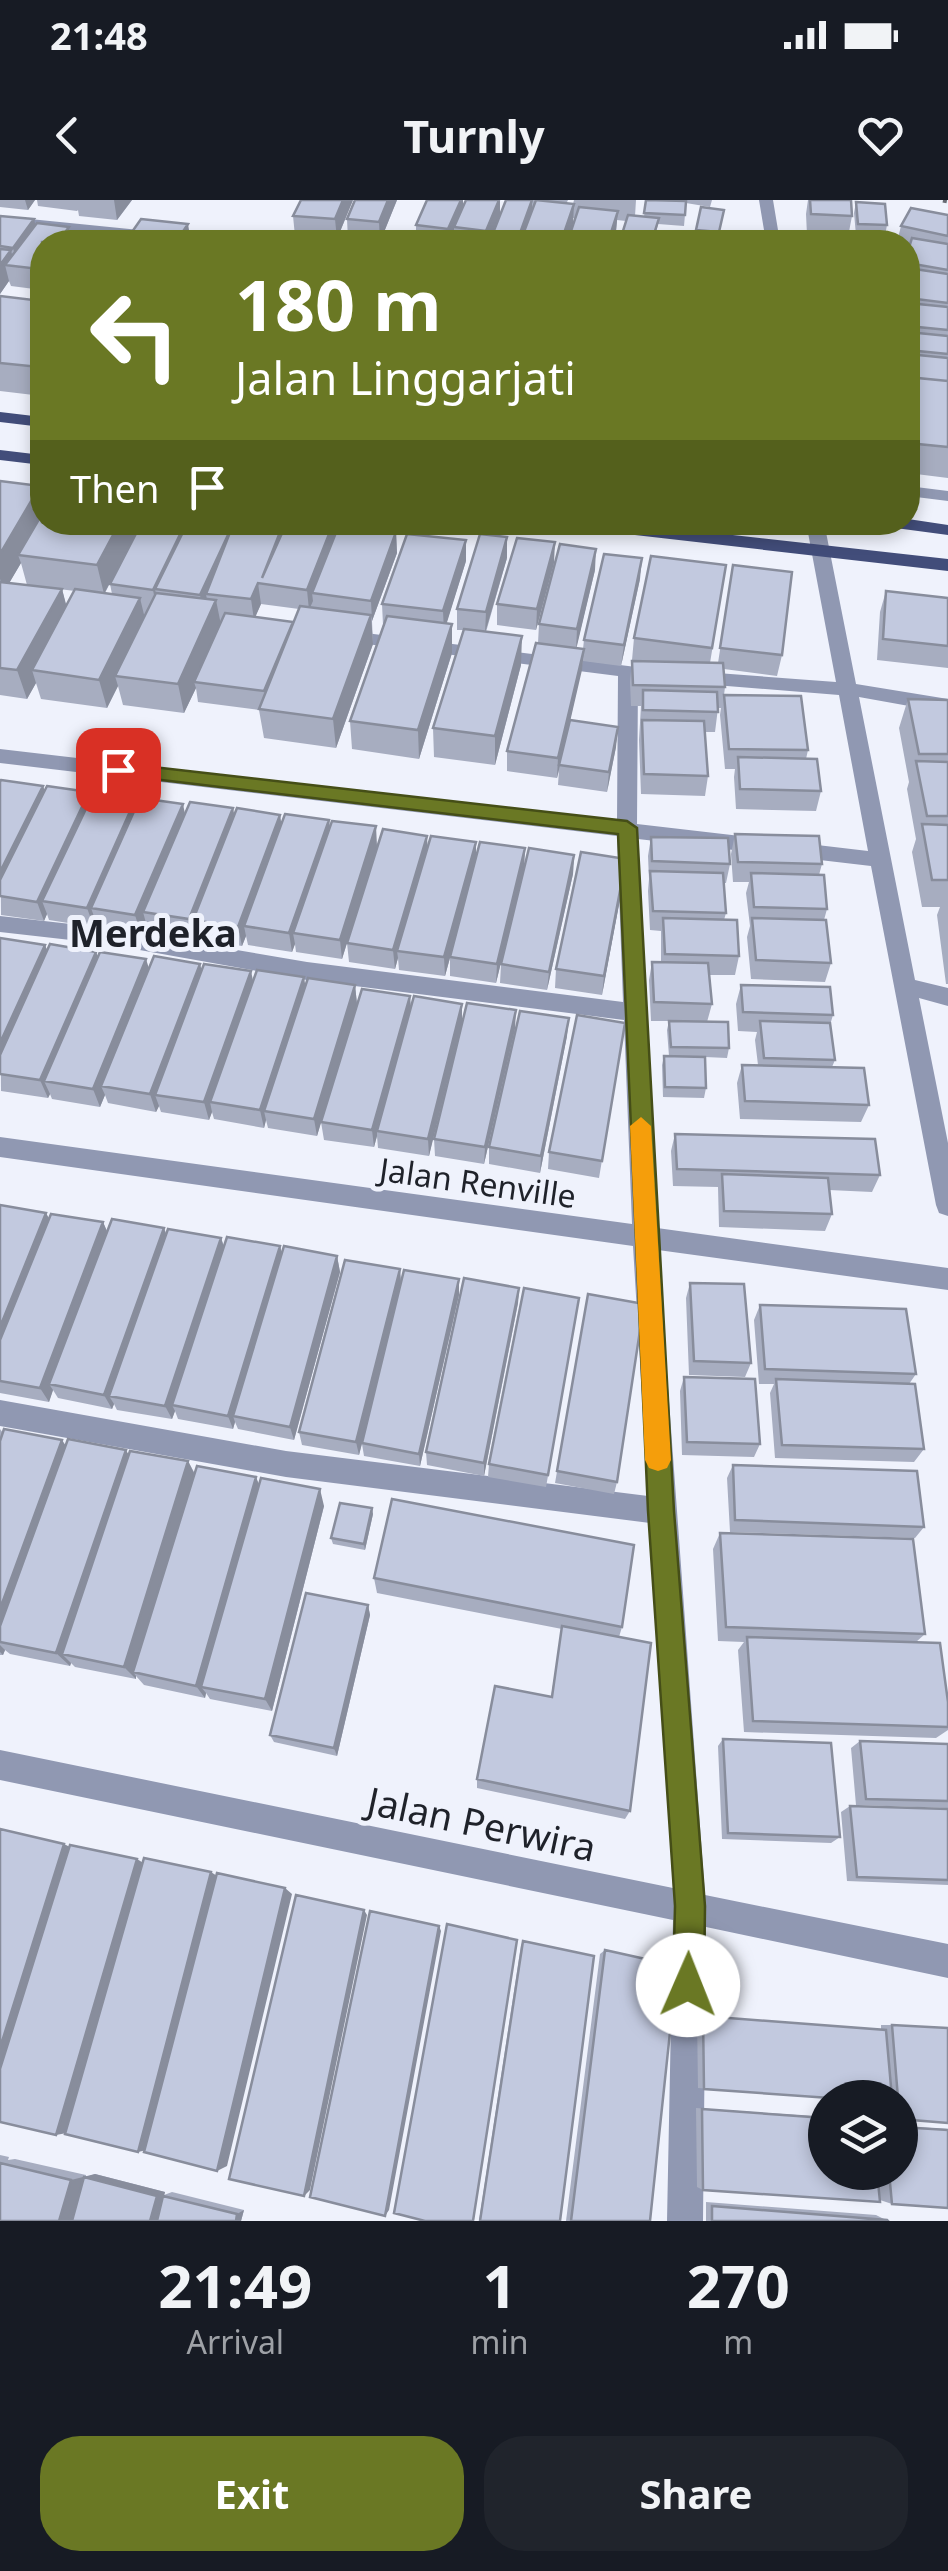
<!DOCTYPE html>
<html lang="en">
<head>
<meta charset="utf-8">
<style>
	body { margin:0; font-family:"Noto Sans",sans-serif; background:#20242c; color:#f1f3f6; height:100vh; display:flex; flex-direction:column; font-size:38px; white-space:nowrap }
	* { box-sizing:border-box; margin:0 }
	p { font-size:32px; color:#9ea1a6 }
	.icon { flex:none; width:55px; height:55px; fill:none; stroke:currentColor; stroke-width:2; stroke-linecap:round; stroke-linejoin:round }
	.map { position:relative; height:2021px; overflow:hidden }
	.panel { display:flex; flex-direction:column; background:#171b24; flex:1 }
	.panel>* { flex:none }
	.hud { position:absolute; left:30px; top:30px; width:890px; height:305px; border-radius:40px; box-shadow:0 5px 15px #0003; background:#6a7824; color:#fff; overflow:hidden }
	.fabs { position:absolute; left:808px; top:1880px; display:grid; gap:20px }
	.fabs a { display:grid; place-items:center; width:110px; height:110px; border-radius:50%; background:#171b24; box-shadow:0 5px 15px #0003; font-size:50px }
	.pin { position:absolute; display:grid; place-items:center; width:85px; height:85px; color:#fff; margin:-42px; border-radius:20px; box-shadow:0 5px 15px #0006 }
	.me { position:absolute; width:110px; margin:-55px; rotate:1deg; stroke-linejoin:round; filter:drop-shadow(0 0 8px #0008) }
	.turn { display:flex; align-items:center; gap:35px; height:210px; padding:0 40px; font-size:45px }
	.turn .icon { width:130px; height:130px; stroke-width:2.5 }
	.turn b { display:block; font-size:70px; line-height:85px }
	.then { display:flex; align-items:center; height:95px; padding:0 40px; background:#0003; gap:20px; font-size:38px }
	.eta { display:flex; justify-content:space-evenly; align-items:center; height:170px; text-align:center }
	.eta b { font-size:60px; font-weight:700; line-height:70px }
	.button { display:flex; gap:20px; margin-top:auto; padding:20px 40px }
	.button a { flex:1; height:115px; border-radius:40px; background:#6a7824; color:#fff; font-size:40px; font-weight:700; line-height:115px; text-align:center }
	.button a+a { background:#20242c; color:#f1f3f6 }
	.status { display:flex; justify-content:space-between; align-items:center; height:70px; padding:0 50px; background:#171b24; direction:ltr }
	.status svg { height:28px; fill:currentColor }
	header { display:flex; justify-content:space-between; align-items:center; height:130px; padding:0 40px; background:#171b24; font-size:45px; font-weight:700 }
	.map>svg:first-child { display:block }
</style>
</head>
<body>
<div class="status"><b>21:48</b><svg viewBox="0 0 49 12"><path d="M0 12V9h3v3zM5 12V6h3v6zM10 12V3h3v9zM15 12V0h3v12zM26 1h20v11H26zM47 4h2v5h-2z"/></svg></div>
<header><svg class="icon" aria-label="back" viewBox="0 0 24 24"><path d="M15 5l-7 7 7 7"/></svg>Turnly<svg class="icon" aria-label="heart" viewBox="0 0 24 24"><path d="M12 20l-8-8c-3-5 5-10 8-4 3-6 11-1 8 4z"/></svg></header>
<div class="map">
<svg width="948" height="2021" viewBox="0 0 948 2021">
	<rect width="100%" height="100%" fill="#eff2fc"/>
	<g fill="none" stroke-linecap="round" stroke-linejoin="round">
		<path fill="#9098b2" fill-rule="evenodd" d="M759 0H773L780 42H766Z
			M0 16 219 38 226 42H180L0 24Z
			M908 286 948 291V301L908 296Z
			M806 322H824L856 484 948 499V513L859 497 915 780 948 788V806L919 798 948 943V1016L939 1013 936 1005 871 666 638 639 657 1028 948 1068V1090L658 1050 705 1695 948 1744V1778L706 1727 703 2021H667L673 1720 0 1580V1550L673 1688 650 1323 286 1277 0 1226V1200L286 1251 648 1296 633 1046 0 957V937L632 1024 624 820 307 780 106 744 0 732V716L106 728 307 762 623 802 617 636 0 563V549L617 621 618 476 335 440 333 436 342 430 652 469V477L638 478 637 624 868 651 839 495 690 483 680 477 690 471 836 482Z"/>
		<path fill="#424d7a" fill-rule="evenodd" d="M0 212 42 217V227L0 222Z
			M0 250 42 255V265L0 260Z
			M908 319 948 325V335L888 327 880 322H908Z
			M557 322H617L948 359V371L565 327Z"/>
		<path stroke="#676a73" stroke-width="5" stroke-dasharray="4 6" stroke-linecap="butt" d="M943 0 948 1"/>
	</g>
	<path fill="#a7adc0" fill-rule="evenodd" d="M0 0H35L28 10 0 7Z
		M37 0H132L117 20 79 16 78 10 77 11 38 6Z
		M353 0 337 39 295 36 293 16Z
		M355 0H397L380 42 348 40 347 19Z
		M463 0V6L500 0V15L506 0H568L566 4H573L574 0H636L635 16 644 17 646 0H712L710 7 686 3 684 26 658 24 655 37 676 42H616L623 36 626 21 617 20 616 31 613 42H568L575 18H573L566 42H493V34L490 42H454V37L451 42H416V25Z
		M808 0H851L852 16 848 37 807 35 806 14Z
		M856 2 887 25 885 36 856 35 854 13Z
		M948 15V278L908 273V42H897L901 26Z
		M0 16 36 25 69 27 72 40 42 42V90L11 86 9 81 0 94Z
		M722 20 718 37 695 35 696 30Z
		M0 96 42 101V196L0 191Z
		M0 281 40 286 42 293V322H141L105 393 112 394 110 384 333 324 334 337 396 332 397 353 372 421 373 444 336 548 264 538 259 510 198 502 196 488 184 513 123 505 118 486 107 508 41 499 36 483 27 499 0 495ZM21 363 27 385 75 391 66 406 62 389 9 383ZM261 404 299 409 293 425 255 417Z
		M507 358 486 432 521 465 495 565 434 557 433 528 463 430H457V409Z
		M466 361 446 424H452V453L419 559 352 549 350 521 383 425 382 404Z
		M554 363 536 430 497 425V404Z
		M726 365 710 463H718L733 365 782 455 777 476 724 469 725 487 724 495 808 550 806 559 821 591 816 611 736 609 734 577 735 569H725L720 515 721 508H718L715 532H705L708 576 705 596 641 594 639 540 641 506H631L630 482 634 438Z
		M595 370 576 448 583 449 584 440 640 379 621 466 583 461 570 520 616 547 607 592 558 585 559 570 557 578 507 571V551L538 443 539 424Z
		M886 391 948 398V468L877 460 880 412Z
		M908 499 948 500V784H946L937 715 940 707H922L912 652 916 639 907 589 909 582 899 528Z
		M0 582 43 586 44 591 89 592 91 599 136 598 138 603 185 614 280 615 281 624 329 620 330 629 377 646 427 647 476 659 525 648 524 668 496 783 450 776V758L445 776 399 770 398 758 395 769 349 762 347 743 342 759 296 752 295 744 292 752 248 745 246 736 242 746 197 739 196 732 194 738 149 732 146 723 141 734 97 727 96 722 94 727 49 720 47 714 44 721 1 715Z
		M735 634 822 664 819 675 827 709 824 720 831 763 825 782 751 779 747 737 750 726 746 693 749 682H733L731 654Z
		M651 637 730 664 726 683H724L726 713 724 720 739 756 735 775H709L712 804 707 822 729 848 727 858 705 857 706 888 704 898 663 897 662 865 664 856H669L667 830 669 821H651L649 780 652 762H661V731L650 730 648 691 649 679 648 656Z
		M574 655 573 674 547 790 500 783 501 764Z
		M624 678 602 795 555 788 556 769Z
		M0 738 45 745 47 751 96 752 98 757 149 768 202 770 253 780 305 786 355 785 357 804 410 796 411 808 462 804 429 956 378 948 377 936 374 947 324 940 321 922 317 936 268 928 266 920 264 928 214 919 212 912 209 920 161 912 159 906 156 912 108 903 105 895 100 907 52 899 50 894 48 898 1 891Z
		M741 785 833 815 830 825 835 860 832 867 869 905 861 922 740 919 737 883 742 865H758L755 840 757 832 738 831 736 804Z
		M625 823 599 978 548 969 549 952Z
		M515 829 484 964 435 956 434 939Z
		M567 836 540 973 489 964V947Z
		M675 934 880 975 872 992 829 990 832 1014 825 1031 719 1027 718 987 673 986 671 951Z
		M0 1005 49 1018 103 1022 107 1032 221 1038 224 1046H280L282 1054 337 1056 340 1072 294 1240 238 1229 235 1222 233 1229 178 1219 175 1211 172 1219 117 1210 114 1204 112 1209 58 1198 53 1190 49 1202 0 1193Z
		M400 1069 401 1083 459 1079V1095L420 1266 364 1256 362 1244 359 1255 302 1245 299 1232Z
		M690 1083 751 1163 745 1177 689 1175 686 1098Z
		M519 1088 518 1103 484 1276 427 1265 426 1252Z
		M588 1094 617 1282 614 1294 555 1283Z
		M760 1105 916 1174 909 1184 924 1249 914 1262 775 1258 770 1193 774 1184H759L754 1120Z
		M577 1113 546 1287 488 1277 489 1264Z
		M684 1177 760 1244 754 1257 682 1255 680 1191Z
		M0 1229 3 1233 66 1246 188 1261 195 1274 259 1285 324 1306 272 1511 210 1499 206 1493 205 1498 144 1485 136 1476V1479L75 1467 71 1463 70 1466 10 1454 5 1450 3 1455H0Z
		M733 1265 924 1327 915 1338 730 1332 727 1278Z
		M373 1314 365 1350 333 1344 331 1338Z
		M720 1333 925 1434 916 1442 948 1502V1530L936 1538 744 1532 738 1450 744 1442 718 1441 713 1349Z
		M374 1378 622 1427 619 1437 630 1611 625 1619 477 1588V1579L551 1497 562 1429 377 1393Z
		M368 1405 370 1415 337 1556 274 1542 270 1535Z
		M723 1539 840 1637 831 1643 722 1639 718 1546Z
		M860 1541 948 1544V1608L856 1605 851 1548Z
		M850 1606 948 1609V1685L847 1681 841 1612Z
		M523 1741 560 2021H479L521 1745Z
		M605 1750 650 2021H566L600 1754Z
		M703 1816 881 1829V1825H892L900 1898H830L698 1888 697 1817Z
		M696 1908 825 1917V1972L703 1990 697 1987Z
		M900 1926 948 1929V2008L892 2004 880 2000 878 1972H900Z
		M0 1955 9 1957 8 1960 15 1959 86 1975V1977L95 1974 165 1992 164 1995 172 1992 244 2010 241 2021H0Z
		M706 2002 876 2015 888 2021H706Z"/>
	<path fill="#888d9c" d="M25 0H35L28 10Z
		M114 0H132L117 20Z
		M343 0H353L337 39 335 19Z
		M388 0H397L380 42 379 22Z
		M461 0H463V15L454 27V37L451 42H448V29Z
		M499 0H500V16L490 42H486V31Z
		M532 0V19L522 37V42H518L519 36Z
		M574 4 573 25 566 42H561Z
		M618 11 616 31 613 42H608Z
		M34 19 39 40 18 68 13 48Z
		M188 24 191 42H176Z
		M69 27 72 42H58Z
		M11 50 15 67 5 65 9 81 0 94V65Z
		M42 64V85L39 69Z
		M40 286 42 293V322L18 355 21 363 4 392 0 379V354Z
		M120 322 141 323 104 394 97 365Z
		M186 322H197L155 389 159 406 157 410 153 390Z
		M234 322 206 394 208 406 204 415 200 395Z
		M333 324 335 345 312 393 313 401 309 410 307 390Z
		M396 332 397 353 372 421 371 401Z
		M507 337V358L485 433 486 412Z
		M466 340V361L444 432 443 411Z
		M555 342 554 363 536 430 537 409Z
		M596 349 595 370 576 450 577 429Z
		M642 358 640 379 621 466 624 445Z
		M258 383 261 404 254 420 251 399Z
		M62 389 70 419 32 470 36 483 27 499 17 470Z
		M140 398 147 427 115 476 118 486 107 508 99 480Z
		M216 400 222 430 194 482 196 488 184 513 178 484Z
		M371 415 373 444 336 548 333 519Z
		M452 424V453L419 559 418 530Z
		M522 436 521 465 495 565V536Z
		M584 449 582 470 557 578 558 558Z
		M618 527 616 547 607 592 609 572Z
		M43 586 50 606 0 696V672Z
		M89 592 95 612 42 701 47 714 44 721 37 702Z
		M136 598 141 618 91 708 96 722 94 727 87 708Z
		M183 604 187 624 143 712 146 723 141 734 135 715Z
		M233 608 237 628 193 720 196 732 194 738 189 719Z
		M280 615 283 635 244 726 246 736 242 746 238 727Z
		M329 620 331 640 293 733 295 744 292 752 289 733Z
		M376 626 377 646 342 759 340 740Z
		M427 636 428 655 397 751 398 758 395 769 393 750Z
		M476 642V662L445 776 444 757Z
		M525 648 524 668 496 783 497 764Z
		M574 655 573 674 547 790 549 772Z
		M626 659 624 678 602 795 604 776Z
		M45 745 53 764 0 874V843Z
		M96 752 103 771 44 881 50 894 48 898 40 880Z
		M146 759 152 778 101 886 105 895 100 907 93 889Z
		M200 764 205 783 155 895 159 906 156 912 150 894Z
		M251 771 255 790 210 902 212 912 209 920 204 902Z
		M304 777 307 796 264 911 266 920 264 928 260 910Z
		M355 785 357 804 317 936 314 919Z
		M410 796 411 814 377 931V936L374 947 372 930Z
		M462 804V822L429 956 428 939Z
		M516 810 515 829 484 964 485 947Z
		M569 818 567 836 540 973 541 956Z
		M46 1013 55 1029 0 1166V1127Z
		M103 1022 110 1038 49 1184 53 1190 49 1202 40 1188Z
		M164 1028 170 1044 109 1196 114 1204 112 1209 104 1195Z
		M221 1038 226 1054 172 1205 175 1211 172 1219 165 1206Z
		M280 1046 284 1062 233 1216 235 1222 233 1229 228 1216Z
		M337 1056 340 1072 294 1240 290 1227Z
		M400 1069 401 1084 359 1255 356 1242Z
		M459 1079V1095L420 1266 419 1254Z
		M519 1088 518 1103 484 1276V1263Z
		M62 1240 74 1258 0 1442V1409Z
		M126 1250 136 1268 62 1454 71 1463 70 1466 56 1453Z
		M188 1261 197 1279 133 1472 136 1476V1479L124 1467Z
		M256 1277 263 1294 201 1487 206 1493 205 1498 196 1486Z
		M320 1289 324 1306 272 1511 265 1499Z
		M372 1308 373 1314 365 1350 364 1344Z
		M368 1405 370 1415 337 1556 334 1548Z
		M0 1445 5 1450 3 1455 0 1452Z
		M64 1644 78 1651 0 1904V1848Z
		M137 1659 148 1666 72 1932 56 1935Z
		M211 1672 220 1678 151 1949 138 1952Z
		M285 1688 292 1694 227 1966 217 1971Z
		M364 1710 367 1715 310 1990 304 1996Z
		M439 1726 441 1731 389 2010 385 2016Z
		M95 1974 165 1992 158 2021H59L71 1980Z
		M244 2010 241 2021H236L237 2014Z"/>
	<path fill="#c2c9df" stroke="#888d9c" stroke-width="2.5" d="M301 0H343L335 19 293 16Z
		M355 0H388L379 22 347 19Z
		M427 0H461L448 29 416 25Z
		M466 0H499L486 31 454 27Z
		M506 0H532L519 36 493 33Z
		M536 0 574 4 561 42 522 37Z
		M646 0 686 1 685 15 644 13Z
		M810 0H851L852 16 811 14Z
		M856 2 885 4 887 25 858 24Z
		M579 7 618 11 608 42 568 40Z
		M701 7 724 10 719 32 696 30Z
		M911 8 948 15V36L901 26Z
		M628 15 659 18 654 34 623 31Z
		M0 16 34 19 13 48 0 46Z
		M141 19 188 24 176 42H125Z
		M37 23 69 27 58 42H42V64L39 69 5 65Z
		M687 34 725 38 724 42H685Z
		M105 35 128 38 125 42H100Z
		M618 35 643 38 642 42H616Z
		M648 36 677 39 676 42H646Z
		M200 38 238 42H198Z
		M912 38 948 44V70L908 63V51Z
		M64 40 91 42H62Z
		M0 49 11 50 0 65Z
		M908 68 948 74V103L908 98Z
		M0 96 42 101V162L39 167 0 163Z
		M908 103 948 107V130L908 126Z
		M908 132 948 136V154L908 150Z
		M908 154 948 158V181L908 177Z
		M908 177 948 181V247L908 243Z
		M0 281 40 286 0 354Z
		M42 314V322H120L97 365 18 355Z
		M142 322H186L153 390 110 384Z
		M188 322H234L200 395 155 389Z
		M234 322H284L262 378 287 322H323L333 324 307 390 258 383 251 399 206 394Z
		M339 325 396 332 371 401 312 393Z
		M407 334 466 340 443 411 382 404Z
		M480 334 507 337 486 412 457 409Z
		M517 338 555 342 537 409 497 404Z
		M560 344 596 349 577 429 539 424Z
		M604 354 642 358 624 445 584 440Z
		M651 356 726 365 712 448 634 438Z
		M733 365 792 372 782 455 720 448Z
		M0 382 62 389 17 470 0 468Z
		M75 389 140 398 99 480 32 470Z
		M886 391 948 398V446L883 439Z
		M156 393 216 400 178 484 115 476Z
		M300 406 371 415 333 519 259 509Z
		M225 413 293 422 264 491 194 482Z
		M387 416 452 424 418 530 350 521Z
		M464 429 522 436 495 536 433 528Z
		M536 443 584 449 558 558 507 551Z
		M632 461 723 463 725 487 633 485Z
		M643 490 717 492 718 512 643 510Z
		M724 495 801 496 808 550 729 549Z
		M908 499 948 500V554H919Z
		M570 520 618 527 609 572 559 565Z
		M642 520 704 521 708 576 644 574Z
		M738 557 817 559 821 591 740 589Z
		M916 561 948 562V616H927Z
		M1 580 43 586 0 672V582Z
		M47 586 89 592 37 702 0 696V680Z
		M94 592 136 598 87 708 42 701Z
		M140 598 183 604 135 715 91 708Z
		M190 602 233 608 189 719 143 712Z
		M237 608 280 615 238 727 193 720Z
		M285 614 329 620 289 733 244 726Z
		M332 621 376 626 340 740 293 733Z
		M922 624 948 625V680H932Z
		M383 629 427 636 393 750 347 743Z
		M735 634 819 636 822 664 738 662Z
		M431 636 476 642 444 757 397 751Z
		M651 637 728 638 730 664 652 661Z
		M480 642 525 648 497 764 450 757Z
		M529 648 574 655 549 772 501 764Z
		M581 652 626 659 604 776 556 769Z
		M650 671 723 673 726 713 653 711Z
		M751 673 824 675 827 709 754 707Z
		M663 718 737 720 739 756 665 754Z
		M752 718 826 720 831 763 756 760Z
		M0 738 45 745 0 843Z
		M50 744 96 752 40 880 0 874V855Z
		M100 752 146 759 93 889 44 881Z
		M154 756 200 764 150 894 101 886Z
		M652 762 708 763 712 804 654 802Z
		M204 764 251 771 204 902 155 895Z
		M257 770 304 777 260 910 210 902Z
		M308 778 355 785 314 919 264 911Z
		M741 785 830 787 833 815 743 812Z
		M362 789 410 796 372 930 321 922Z
		M414 796 462 804 428 939 377 931Z
		M467 803 516 810 485 947 434 939Z
		M520 811 569 818 541 956 489 947Z
		M577 815 625 823 602 961 549 952Z
		M669 821 728 822 729 848 671 847Z
		M760 821 830 823 835 860 764 858Z
		M664 856 705 857 706 888 665 887Z
		M742 865 864 868 869 905 745 901Z
		M675 934 875 939 880 975 677 969Z
		M722 974 828 978 832 1014 724 1011Z
		M0 1005 46 1013 0 1127Z
		M51 1014 103 1022 40 1188 0 1181V1140Z
		M112 1019 164 1028 104 1195 49 1184Z
		M168 1029 221 1038 165 1206 109 1196Z
		M227 1037 280 1046 228 1216 172 1205Z
		M284 1046 337 1056 290 1227 233 1216Z
		M345 1060 400 1069 356 1242 299 1232Z
		M404 1070 459 1079 419 1254 362 1243Z
		M464 1078 519 1088 484 1263 426 1252Z
		M690 1083 744 1084 751 1163 694 1161Z
		M524 1088 579 1098 548 1275 489 1264Z
		M588 1094 644 1104 617 1282 557 1271Z
		M760 1105 906 1109 916 1174 765 1169Z
		M684 1177 755 1179 760 1244 687 1242Z
		M776 1179 915 1184 924 1249 782 1245Z
		M4 1229 62 1240 0 1409V1241Z
		M68 1239 126 1250 56 1453 0 1442V1426Z
		M130 1251 188 1261 124 1467 62 1454Z
		M733 1265 917 1271 924 1327 735 1320Z
		M197 1266 256 1277 196 1486 133 1472Z
		M261 1278 320 1289 265 1499 201 1487Z
		M392 1299 634 1345 622 1427 374 1378Z
		M340 1303 372 1308 364 1344 331 1338Z
		M720 1333 913 1339 925 1434 726 1427Z
		M306 1393 368 1405 334 1548 270 1535Z
		M562 1426 651 1443 630 1611 477 1579 495 1486 552 1497Z
		M747 1437 940 1443 948 1502V1527L753 1521Z
		M723 1539 831 1543 840 1637 728 1633Z
		M860 1541 948 1544V1601L866 1599Z
		M850 1606 948 1609V1680L857 1677Z
		M0 1629 64 1644 0 1848Z
		M70 1645 137 1659 56 1935 0 1922V1869Z
		M144 1658 211 1672 138 1952 65 1934Z
		M217 1673 285 1688 217 1971 144 1952Z
		M296 1695 364 1710 304 1996 229 1979Z
		M370 1711 439 1726 385 2016 310 1997Z
		M447 1724 517 1740 473 2021H425L394 2013Z
		M523 1741 594 1756 560 2021H480Z
		M605 1750 677 1766 650 2021H571Z
		M703 1816 886 1830 892 1898H830L704 1889Z
		M892 1825 948 1828V1923L900 1919V1898H898Z
		M702 1909 825 1918V1972H877L880 2002 703 1990Z
		M900 1927 948 1930V2008L892 2004 889 1972H900Z
		M0 1963 71 1980 59 2021H0Z
		M84 1977 157 1996 150 2021H72Z
		M163 1996 237 2014 236 2021H157Z
		M712 2006 887 2020 888 2021H712Z"/>
	<path fill="#6a7824" stroke="#454e17" stroke-width="2.5" d="M118 563 627 621 637 628 674 1311 705 1706 704 1785 699 1795 688 1800 678 1795 673 1785 675 1706 648 1311 618 634 111 574 109 570Z"/>
	<path fill="#f59e0b" d="M641 917 651 926 671 1260 667 1268 658 1271 649 1268 645 1260 630 926Z"/>
	<g text-anchor="middle" dominant-baseline="central" stroke-width="10" stroke-linejoin="round" paint-order="stroke">
		<g font-size="32" fill="#1f222a" stroke="#eff2fc">
			<text transform="translate(478 982) rotate(8)">Jalan Renville</text>
		</g>
		<g font-size="38" font-weight="bold" fill="#1f222a" stroke="#eff2fc">
			<text x="153" y="732">Merdeka</text>
		</g>
		<g font-size="38" fill="#1f222a" stroke="#eff2fc">
			<text transform="translate(482 1623) rotate(12)">Jalan Perwira</text>
		</g>
	</g>
</svg>
<div class="fabs">
<a><svg class="icon" aria-label="layers" viewBox="0 0 24 24"><path d="M12 4l9 5-9 5-9-5zM3 14l9 5 9-5"/></svg></a>
</div>
<div class="pin" style="left:118px;top:570px;background:#d93025"><svg class="icon" aria-label="arrive" viewBox="0 0 24 24"><path d="M6 21V4h12l-3 4 3 4H6"/></svg></div>
<svg class="me" style="left:688px;top:1785px" viewBox="-20 -20 40 40"><circle r="19" fill="#fff"/><path d="M0-13L10 11 0 6-10 11z" fill="#6a7824"/></svg>
<div class="hud">
<div class="turn"><svg class="icon" aria-label="left" viewBox="0 0 24 24"><path d="M17 20v-9H6M10 6l-5 5 5 5"/></svg><div><b>180 m</b>Jalan Linggarjati</div></div>
<div class="then">Then<svg class="icon" aria-label="arrive" viewBox="0 0 24 24"><path d="M6 21V4h12l-3 4 3 4H6"/></svg></div>
</div>
</div>
<section class="panel">
<div class="eta">
<div><b>21:49</b><p>Arrival</p></div>
<div><b>1</b><p>min</p></div>
<div><b>270</b><p>m</p></div>
</div>
<div class="button"><a>Exit</a><a>Share</a></div>
</section>
</body>
</html>
